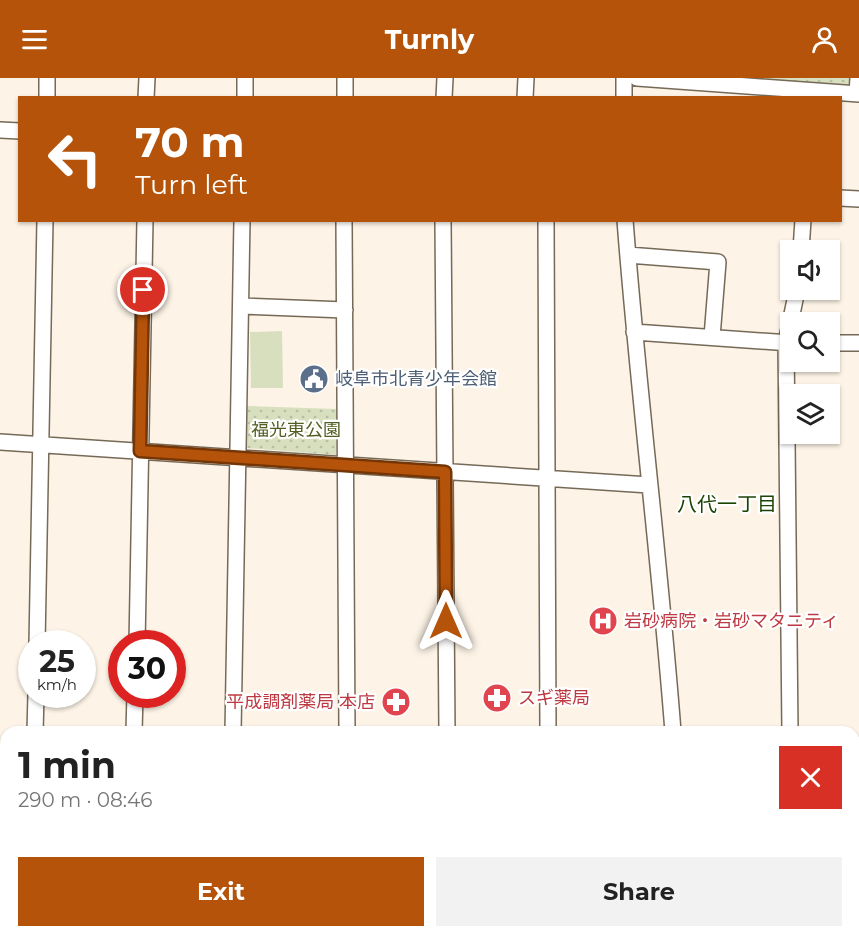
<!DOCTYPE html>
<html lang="en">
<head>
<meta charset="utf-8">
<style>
	body { margin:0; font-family:Montserrat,"Noto Sans JP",sans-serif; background:#f2f2f2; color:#222; height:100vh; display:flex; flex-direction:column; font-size:22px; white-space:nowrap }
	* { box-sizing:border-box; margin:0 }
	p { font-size:20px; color:#767676 }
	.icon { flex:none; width:33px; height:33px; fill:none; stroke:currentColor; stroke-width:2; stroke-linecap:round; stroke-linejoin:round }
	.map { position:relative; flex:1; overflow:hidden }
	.details { position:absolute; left:0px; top:648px; width:860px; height:212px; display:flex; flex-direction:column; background:#fff; border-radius:18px 18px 0 0; box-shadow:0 2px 4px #0004 }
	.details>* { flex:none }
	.banner { position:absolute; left:18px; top:18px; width:824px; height:126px; border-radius:0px; box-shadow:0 2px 4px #0004; background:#b45309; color:#fff; overflow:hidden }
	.fabs { position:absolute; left:780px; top:162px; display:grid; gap:12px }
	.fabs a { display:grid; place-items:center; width:60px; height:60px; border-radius:0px; background:#fff; box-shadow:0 2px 4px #0004; font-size:30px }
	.speed { position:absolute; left:18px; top:552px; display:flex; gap:12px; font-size:30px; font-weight:700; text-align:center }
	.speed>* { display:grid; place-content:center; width:78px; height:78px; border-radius:50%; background:#fff; box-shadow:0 2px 4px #0004; line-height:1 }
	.speed small { font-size:15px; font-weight:400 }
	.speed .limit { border:9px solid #d22; background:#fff; color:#111 }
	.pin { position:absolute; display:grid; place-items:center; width:51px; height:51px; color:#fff; margin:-26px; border:3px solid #fff; border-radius:50%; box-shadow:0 2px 6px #0007 }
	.me { position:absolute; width:66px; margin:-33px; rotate:0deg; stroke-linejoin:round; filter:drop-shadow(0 0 4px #0008) }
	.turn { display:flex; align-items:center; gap:21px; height:126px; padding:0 18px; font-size:27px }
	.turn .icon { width:78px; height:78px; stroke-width:2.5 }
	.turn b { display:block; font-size:42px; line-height:51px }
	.round { display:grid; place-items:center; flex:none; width:63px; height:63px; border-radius:0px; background:#f2f2f2 }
	.head { display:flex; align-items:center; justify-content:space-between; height:102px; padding:0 18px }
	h1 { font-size:36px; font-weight:700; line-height:45px }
	.cta { display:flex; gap:12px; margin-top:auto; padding:12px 18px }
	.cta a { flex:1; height:69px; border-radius:0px; background:#b45309; color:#fff; font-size:24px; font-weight:700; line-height:69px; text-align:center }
	.cta a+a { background:#f2f2f2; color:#222 }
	header { display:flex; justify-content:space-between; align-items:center; height:78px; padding:0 18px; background:#b45309; color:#fff; font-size:27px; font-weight:700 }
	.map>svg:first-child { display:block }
</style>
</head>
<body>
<header><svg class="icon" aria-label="menu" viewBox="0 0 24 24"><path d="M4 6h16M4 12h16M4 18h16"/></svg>Turnly<svg class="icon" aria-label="person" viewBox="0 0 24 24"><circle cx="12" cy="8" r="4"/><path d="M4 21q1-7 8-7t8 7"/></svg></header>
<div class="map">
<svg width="859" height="859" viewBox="0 0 859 859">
	<defs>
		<pattern id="green-dots" width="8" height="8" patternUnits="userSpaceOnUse" patternTransform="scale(1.5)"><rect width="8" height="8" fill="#d8dfbe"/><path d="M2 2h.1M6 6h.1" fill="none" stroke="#b8bea2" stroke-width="1.8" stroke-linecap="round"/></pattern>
	</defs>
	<rect width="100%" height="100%" fill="#fdf4e7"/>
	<path fill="url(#green-dots)" d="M738 0H854L853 3 849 8Z
		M246 328 337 331 336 377 246 370Z
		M139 854H309L303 859H139Z"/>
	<path fill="#d8dfbe" d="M282 253 283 310H251L250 254Z"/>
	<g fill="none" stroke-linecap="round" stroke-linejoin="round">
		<g stroke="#766957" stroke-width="18">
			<path id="minor" d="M637 0 859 16
				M857 16 858 0
				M47 20V0
				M146 20 147 0
				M245 20V0
				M345 20V0
				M444 20 445 0
				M525 20 526 0
				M624 20V0
				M0 52 20 53
				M840 120 859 121
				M344 142 347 654
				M443 142 447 654
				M546 142 548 654
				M625 142C638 313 660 483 673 654
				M801 172 803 142
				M628 177 718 184 712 259
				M241 228 345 232
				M634 254 790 265
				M830 265H859
				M0 364 649 407
				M37 566 45 142
				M137 566 145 142
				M35 654 36 616
				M134 654 135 616
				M233 654 242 142
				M790 654 786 265 797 212
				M854 687 859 686
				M0 714H6
				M854 821H859
				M0 830H6
				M359 854 360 859
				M690 854V859
				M129 859V854
				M309 859 317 854"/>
		</g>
		<use href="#minor" stroke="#fff" stroke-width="15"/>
	</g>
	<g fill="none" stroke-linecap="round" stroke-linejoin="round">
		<g stroke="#753606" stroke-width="15">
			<path id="route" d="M143 212 140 373 445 394 446 543"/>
		</g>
		<use href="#route" stroke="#b45309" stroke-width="10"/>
	</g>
	<defs>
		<g id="civic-disc" transform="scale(1.5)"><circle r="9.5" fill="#5c6f8a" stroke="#fff"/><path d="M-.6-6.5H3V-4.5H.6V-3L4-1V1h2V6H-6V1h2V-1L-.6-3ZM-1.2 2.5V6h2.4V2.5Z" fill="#fff"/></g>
		<g id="hospital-disc" transform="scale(1.5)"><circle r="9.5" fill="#e0444e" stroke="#fff"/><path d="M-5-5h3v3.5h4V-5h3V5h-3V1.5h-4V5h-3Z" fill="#fff"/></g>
		<g id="pharmacy-disc" transform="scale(1.5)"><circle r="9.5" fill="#e0444e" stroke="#fff"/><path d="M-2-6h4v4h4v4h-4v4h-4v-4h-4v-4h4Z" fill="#fff"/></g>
	</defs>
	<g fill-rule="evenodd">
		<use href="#civic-disc" x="314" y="301"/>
		<use href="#hospital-disc" x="603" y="543"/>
		<use href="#pharmacy-disc" x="497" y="620"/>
		<use href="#pharmacy-disc" x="396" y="624"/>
	</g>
	<g text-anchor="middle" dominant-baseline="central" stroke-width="4.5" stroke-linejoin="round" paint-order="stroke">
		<g font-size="18" fill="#4e5e75" stroke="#fff" text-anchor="start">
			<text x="335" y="301">岐阜市北青少年会館</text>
		</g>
		<g font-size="18" fill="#535e22" stroke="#fff">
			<text x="296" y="352">福光東公園</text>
		</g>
		<g font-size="18" fill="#be3a42" stroke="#fff" text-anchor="start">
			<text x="624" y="543">岩砂病院・岩砂マタニティ</text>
			<text x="518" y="620">スギ薬局</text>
			<text x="375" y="624" text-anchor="end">平成調剤薬局 本店</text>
		</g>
		<g font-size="20" fill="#1c4404" stroke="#fff">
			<text x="727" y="426">八代一丁目</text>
		</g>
	</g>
</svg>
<div class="fabs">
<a><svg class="icon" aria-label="sound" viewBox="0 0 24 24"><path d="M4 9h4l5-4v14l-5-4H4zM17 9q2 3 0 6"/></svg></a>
<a><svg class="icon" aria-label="search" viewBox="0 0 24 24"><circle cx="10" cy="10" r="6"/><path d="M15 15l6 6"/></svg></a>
<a><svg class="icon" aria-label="layers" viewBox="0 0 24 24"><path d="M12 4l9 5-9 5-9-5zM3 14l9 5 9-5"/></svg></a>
</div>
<div class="speed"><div>25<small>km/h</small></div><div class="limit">30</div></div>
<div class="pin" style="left:143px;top:212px;background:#d93025"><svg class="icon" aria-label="arrive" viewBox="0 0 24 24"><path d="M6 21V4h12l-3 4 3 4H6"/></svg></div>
<svg class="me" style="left:446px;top:543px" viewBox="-20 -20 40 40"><path d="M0-17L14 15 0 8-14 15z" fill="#b45309" stroke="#fff" stroke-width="4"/></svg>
<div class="banner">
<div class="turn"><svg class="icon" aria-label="left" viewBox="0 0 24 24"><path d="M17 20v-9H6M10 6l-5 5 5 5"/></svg><div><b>70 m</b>Turn left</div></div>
</div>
<section class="details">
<div class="head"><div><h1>1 min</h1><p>290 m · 08:46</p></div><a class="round" style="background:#d93025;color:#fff"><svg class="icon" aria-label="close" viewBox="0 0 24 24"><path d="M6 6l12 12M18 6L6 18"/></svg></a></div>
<div class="cta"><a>Exit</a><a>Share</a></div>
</section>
</div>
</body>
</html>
